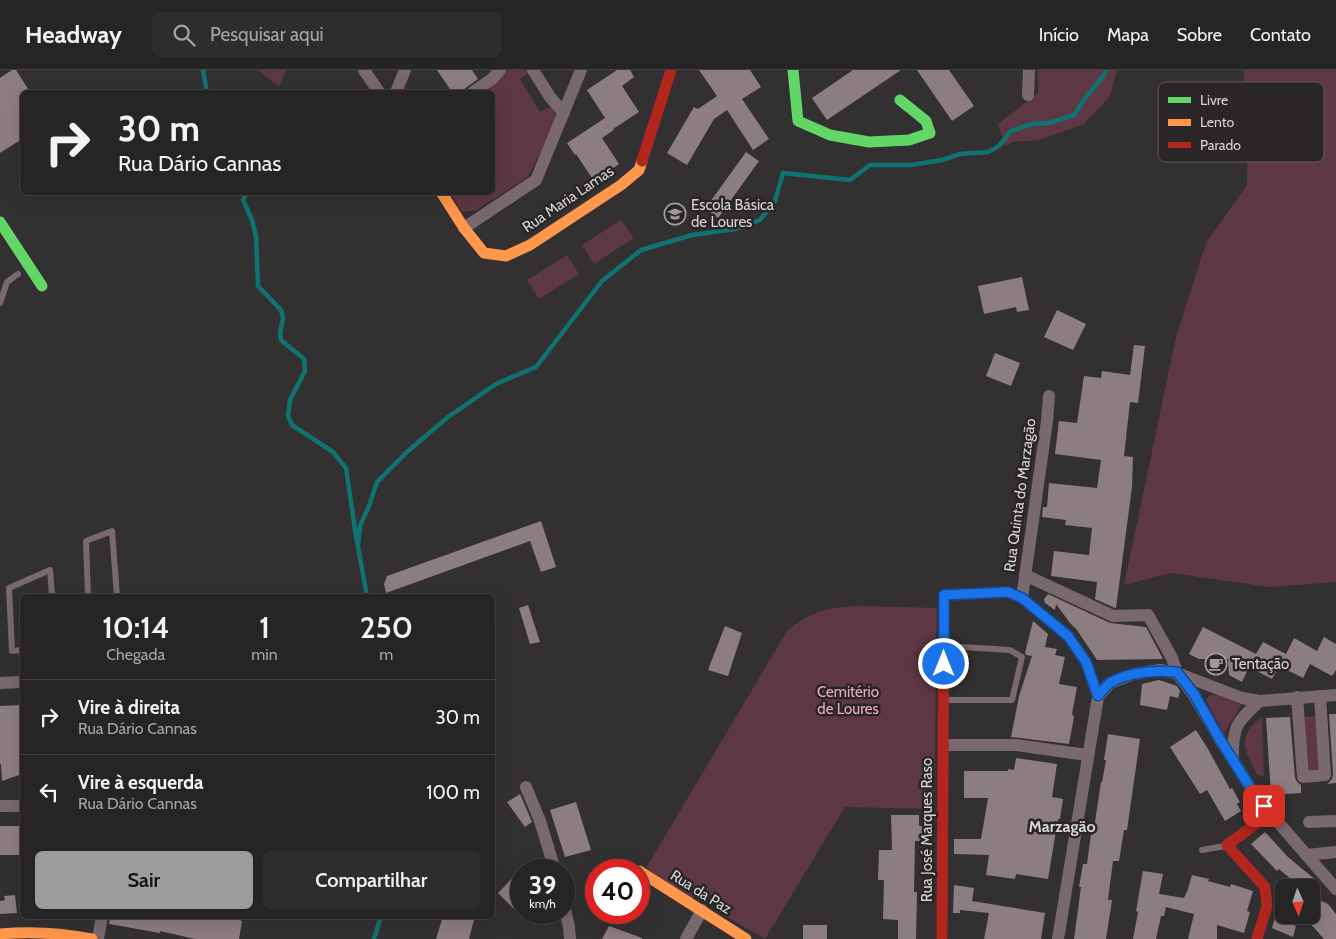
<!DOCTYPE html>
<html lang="pt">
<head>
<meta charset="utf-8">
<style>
	body { margin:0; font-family:Cabin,sans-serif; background:#2e2c2d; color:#f1f3f6; height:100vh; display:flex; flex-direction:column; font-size:19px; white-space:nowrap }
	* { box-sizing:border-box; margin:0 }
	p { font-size:16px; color:#a4a4a7 }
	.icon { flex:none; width:28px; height:28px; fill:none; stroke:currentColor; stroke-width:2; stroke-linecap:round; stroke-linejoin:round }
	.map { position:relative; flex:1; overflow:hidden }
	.panel { position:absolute; left:20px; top:524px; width:475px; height:325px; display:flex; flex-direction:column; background:#262425; border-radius:8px; box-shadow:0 5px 20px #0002,0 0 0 1px #424142 }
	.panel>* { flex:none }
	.guide { position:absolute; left:20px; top:20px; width:475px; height:105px; border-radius:8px; box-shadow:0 5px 20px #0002,0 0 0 1px #424142; background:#262425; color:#f1f3f6; overflow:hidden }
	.needle { width:32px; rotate:177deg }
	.controls { position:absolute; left:1275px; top:809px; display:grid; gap:10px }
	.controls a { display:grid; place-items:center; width:45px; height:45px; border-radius:8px; background:#262425; box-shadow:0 5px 20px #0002,0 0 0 1px #424142; font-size:25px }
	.speed { position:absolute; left:510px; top:789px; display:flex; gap:10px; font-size:25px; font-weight:700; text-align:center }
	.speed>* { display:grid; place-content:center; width:65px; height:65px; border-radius:50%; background:#262425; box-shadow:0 5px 20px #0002,0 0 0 1px #424142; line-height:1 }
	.speed small { font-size:12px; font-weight:400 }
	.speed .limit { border:8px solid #d22; background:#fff; color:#111 }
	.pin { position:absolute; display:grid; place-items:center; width:42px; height:42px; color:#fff; margin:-21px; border-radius:10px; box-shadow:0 2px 8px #0006 }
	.me { position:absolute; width:55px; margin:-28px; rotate:0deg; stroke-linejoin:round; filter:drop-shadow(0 0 4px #0008) }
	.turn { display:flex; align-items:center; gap:18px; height:105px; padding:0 15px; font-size:22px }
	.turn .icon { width:65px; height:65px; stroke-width:2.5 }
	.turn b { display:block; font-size:35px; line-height:42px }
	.eta { display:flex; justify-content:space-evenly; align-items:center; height:85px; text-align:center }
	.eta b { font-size:30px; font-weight:600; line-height:35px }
	.button { display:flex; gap:10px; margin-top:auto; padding:10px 15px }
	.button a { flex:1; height:58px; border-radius:8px; background:#9d9b9b; color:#111; font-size:20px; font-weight:600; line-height:58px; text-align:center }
	.button a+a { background:#2e2c2d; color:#f1f3f6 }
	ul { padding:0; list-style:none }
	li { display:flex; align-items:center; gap:15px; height:75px; padding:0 15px; border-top:1px solid #424142 }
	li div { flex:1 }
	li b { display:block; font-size:19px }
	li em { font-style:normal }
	header { display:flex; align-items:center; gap:30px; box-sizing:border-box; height:70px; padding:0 25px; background:#262425; border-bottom:1px solid #424142 }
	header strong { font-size:24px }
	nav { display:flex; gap:28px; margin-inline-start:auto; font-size:18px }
	.search { width:350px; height:45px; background:#2e2c2d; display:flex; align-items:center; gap:12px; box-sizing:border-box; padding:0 18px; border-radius:8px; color:#a4a4a7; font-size:19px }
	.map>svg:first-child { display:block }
</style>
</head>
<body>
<header>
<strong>Headway</strong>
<div class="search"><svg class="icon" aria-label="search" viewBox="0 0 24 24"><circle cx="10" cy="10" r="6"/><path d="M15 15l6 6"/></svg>Pesquisar aqui</div>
<nav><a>Início</a><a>Mapa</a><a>Sobre</a><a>Contato</a></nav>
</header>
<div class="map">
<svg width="1336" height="869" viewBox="0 0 1336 869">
	<rect width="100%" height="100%" fill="#333031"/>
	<path fill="#5d3744" d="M258 0H286L279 17Z
		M508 0H526L529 2 520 9 540 42 552 35 557 50 528 107 476 140 462 142 450 123 492 122V22H490L489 16Z
		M1038 0H1117L1110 26 1084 54 1039 70 1012 72 1005 76 998 54 1038 23Z
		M1243 0H1336V512L1269 517 1171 503 1124 515 1176 267 1206 173 1247 115 1248 39Z
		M621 150 634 168 594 194 582 175Z
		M567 185 579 204 539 229 527 210Z
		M862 536 937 538 934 739 845 737 765 869 715 840 717 835V829L705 823 697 826 690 830 646 798 787 561C811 540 830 537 862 536Z
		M1211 625H1219L1241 635 1224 664 1208 634 1206 629Z
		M1320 646 1323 704 1303 705 1300 647Z
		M1262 647 1264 706 1257 705C1245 680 1235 667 1262 647Z"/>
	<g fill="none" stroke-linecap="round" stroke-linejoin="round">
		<path stroke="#0f7470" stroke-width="4.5" d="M203 0 207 22
			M247 122 243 130 252 150 256 166 258 216 281 240 283 248 280 263 281 270 304 289 305 301 290 330 288 346 292 355 333 382 346 398 357 473
			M367 526 358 477 360 456 369 436 377 412 407 382 448 347 496 314 536 297 602 211 641 180 692 165 736 159 760 150 775 131 783 103 850 110 870 95H911L942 90 960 84 988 82 999 76 1011 61 1032 54 1049 53 1074 45 1086 27 1104 5 1106 0
			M374 869 381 846"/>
	</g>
	<path fill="#8c7d82" d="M12 0H16L30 22H22V69L0 83V8Z
		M437 0H472L478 9 460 22H452Z
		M617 0H630L634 7 622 16 639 42 613 59 614 60 602 68 619 94 594 111 576 84 575 85 567 73 605 48 587 20Z
		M699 0H750L761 17 742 29 769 69 753 80 727 40 714 49 687 95 667 83 694 37 698 39 717 26Z
		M853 0H901L827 50 812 28Z
		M917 0H949L974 36 952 51Z
		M746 82 759 91 718 148 705 139Z
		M1022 207 1029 240 1017 242 1016 237 984 244 978 216Z
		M1057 240 1086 254 1073 280 1044 267Z
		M1134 275 1145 276 1138 333 1130 332 1124 386 1133 387 1132 417 1122 493 1116 538H1115L1095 529 1097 512 1051 506 1054 481 1089 485 1092 458 1065 455 1066 450 1042 447 1043 437H1047L1049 413 1097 418 1101 390 1055 384 1059 351 1077 353 1084 306 1101 308 1102 301 1130 305Z
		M995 283 1020 293 1011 316 986 306Z
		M541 451 556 497 541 502 530 471 386 523 384 514 387 506Z
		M1048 524 1110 553 1146 557 1163 589 1097 590 1077 560 1070 553 1056 534 1055 540 1045 533 1044 529Z
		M528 535 540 572 530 574 519 538Z
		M1033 551 1048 564 1045 577 1057 579 1055 585 1065 587 1059 614 1077 617 1072 644 1074 647 1069 674 1011 667 1019 626 1032 586 1026 585 1025 583Z
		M725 556 742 563 728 606 708 600Z
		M1203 557 1256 584 1263 572 1286 584 1294 568 1317 581 1324 567 1336 574V600L1332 606 1310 594 1303 608 1279 596 1272 609 1249 597 1242 612 1229 605 1228 589H1199L1189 584Z
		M1159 610 1177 616 1180 621 1178 628 1170 626 1167 640 1140 635 1142 614Z
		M22 635V651L19 652 22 704 2 711 1 694H0V636Z
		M1329 644H1336V713L1327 714 1332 709 1333 704Z
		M1290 647 1295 708 1297 712 1301 715V723L1271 725 1266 648Z
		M1196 660 1208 679 1230 719 1232 718 1240 732 1237 734 1241 741 1225 751 1207 720 1200 724 1170 677Z
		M1108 664 1140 669 1127 760H1124L1119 791H1113L1108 830H1112L1106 869H1074L1081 817H1079L1083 794H1087L1091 764 1093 765 1101 712H1102L1106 690H1104Z
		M1016 688 1057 694 1052 727 1063 729 1060 749H1058L1048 809 1016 804 1015 809 986 805 989 785 954 784V769H981L988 728H964V701H1008V699L1014 700Z
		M520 724 532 752 525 757 507 732Z
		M576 732 591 780 565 787 550 740Z
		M891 745H919V756H922V771H915L914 822H917L916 869H898V850L883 849 884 810H878L879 780H892Z
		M0 756H20L22 770V785H0Z
		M1265 762 1288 787 1317 811 1312 818H1290L1293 811 1279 799 1277 801 1251 774Z
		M521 799V846L498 823Z
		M1143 801 1163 804 1159 824 1184 828 1188 819 1192 805 1209 809 1208 811 1230 817 1231 814 1253 821 1247 841 1250 842 1244 863 1217 855V869H1188L1194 844 1166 837 1164 846H1161L1156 869H1133L1138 842 1136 841Z
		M954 815 974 818 972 831 1045 843 1041 869H984L989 843 960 840V843H953Z
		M15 825 17 843 0 844V831L5 830 4 826Z
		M1311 826 1328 834 1336 844V869H1324L1308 851 1311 847Z
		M1284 829V851L1296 856 1293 867 1272 858 1277 841Z
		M110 846H237V849L242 851 239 869H195L160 861V863L109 854Z
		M443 846H475L469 869H436Z
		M803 855H827V869H803Z
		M609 856 642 868V869H602Z"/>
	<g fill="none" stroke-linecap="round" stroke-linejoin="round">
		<path stroke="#79696e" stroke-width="6" d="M0 233 7 212 18 204
			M88 526 86 471 112 461 117 526
			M22 580 12 581 9 518 50 500 52 526
			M945 630H1012L1022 587 1010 580 946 576
			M1202 780 1225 776"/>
		<path stroke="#79696e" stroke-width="12" d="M364 0 379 22
			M533 0 550 27 564 43
			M396 22 405 0
			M473 22 492 9 500 0
			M1028 25 1029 0
			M464 158 536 110 581 0
			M1025 505 1113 546 1148 545 1172 588 1177 603 1193 624 1219 668 1257 728 1336 819
			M1022 528 1047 351 1049 326
			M0 613 22 612
			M1297 627 1303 707 1325 705 1320 626
			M944 675H1016L1087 685
			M1233 690C1232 658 1236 652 1260 631
			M526 717 540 751 555 800
			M0 736H22
			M1309 752 1336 751
			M1307 785 1336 782
			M564 835 569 857 570 869
			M98 869 102 846
			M686 869 702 840
			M1058 869 1098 627 1110 613 1134 604 1160 600 1177 603 1242 628 1260 631 1336 625"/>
		<path stroke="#63d668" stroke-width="11" d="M793 0 798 51 830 65 869 72 909 70 930 63 926 51 900 30
			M0 152 42 216"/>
		<path stroke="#ff974d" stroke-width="11" d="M441 122 464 158 484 183 506 186 530 175 621 115 639 100 642 91
			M1015 525 1022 528 1068 566 1086 592 1098 627
			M639 801 746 869
			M0 864C31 861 61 863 92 869"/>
		<path stroke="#b3261e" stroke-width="11" d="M642 91 671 0
			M942 869 944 525 1008 522 1015 525
			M1257 869 1267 836 1265 817 1227 775 1271 743"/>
	</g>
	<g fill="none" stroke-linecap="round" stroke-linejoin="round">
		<g stroke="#114b97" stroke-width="12">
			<path id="route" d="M944 594V525L1008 522 1022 528 1068 566 1086 592 1098 626C1102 622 1106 615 1111 612 1131 602 1155 600 1177 602L1194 624 1219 668 1257 728 1264 736"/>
		</g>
		<use href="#route" stroke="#1a73e8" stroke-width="9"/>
	</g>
	<defs>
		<g id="school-ring" transform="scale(1.125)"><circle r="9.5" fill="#2a2627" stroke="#9d9b9b" stroke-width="1.5"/><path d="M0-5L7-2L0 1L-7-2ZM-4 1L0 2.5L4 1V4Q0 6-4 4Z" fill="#9d9b9b"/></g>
		<g id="cafe-ring" transform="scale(1.125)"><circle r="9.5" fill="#2a2627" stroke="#9d9b9b" stroke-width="1.5"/><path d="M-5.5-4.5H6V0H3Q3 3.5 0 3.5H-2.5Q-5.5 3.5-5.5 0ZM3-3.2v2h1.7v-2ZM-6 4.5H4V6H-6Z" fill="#9d9b9b"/></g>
	</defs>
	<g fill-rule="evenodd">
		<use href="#school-ring" x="675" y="144"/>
		<use href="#cafe-ring" x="1216" y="594"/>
	</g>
	<g text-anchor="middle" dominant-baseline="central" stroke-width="5" stroke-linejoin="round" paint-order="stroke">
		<g font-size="15" fill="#d6d4d4" stroke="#2a2627">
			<text transform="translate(568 129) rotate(-34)">Rua Maria Lamas</text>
			<text transform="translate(1020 425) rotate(-82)">Rua Quinta do Marzagão</text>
			<text transform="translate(927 760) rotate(-90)">Rua José Marques Raso</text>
			<text transform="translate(701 822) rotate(32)">Rua da Paz</text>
		</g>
		<g font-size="15" fill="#d6d4d4" stroke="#2a2627" text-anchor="start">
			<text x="691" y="135">Escola Básica<tspan x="691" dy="17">de Loures</tspan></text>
			<text x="1232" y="594">Tentação</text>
		</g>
		<g font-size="15" fill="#f4a7c1" stroke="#2a2627">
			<text x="848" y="622">Cemitério<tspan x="848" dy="17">de Loures</tspan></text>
		</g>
		<g font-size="16" font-weight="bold" fill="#d6d4d4" stroke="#2a2627">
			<text x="1062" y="756">Marzagão</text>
		</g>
	</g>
	<rect x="1158" y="12" width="166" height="80" rx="8" fill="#2a2627" stroke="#5e5a5b" stroke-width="1"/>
	<rect x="1168" y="27" width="23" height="6" fill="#63d668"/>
	<rect x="1168" y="49" width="23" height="7" fill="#ff974d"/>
	<rect x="1168" y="72" width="23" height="6" fill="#b3261e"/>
	<g font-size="14" fill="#d6d4d4">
		<text x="1200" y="35">Livre</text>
		<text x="1200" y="57">Lento</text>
		<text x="1200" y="80">Parado</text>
	</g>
</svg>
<div class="controls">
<a><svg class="needle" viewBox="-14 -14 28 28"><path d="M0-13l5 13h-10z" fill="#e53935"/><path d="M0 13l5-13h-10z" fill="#a4a4a7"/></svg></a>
</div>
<div class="speed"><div>39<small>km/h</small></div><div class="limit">40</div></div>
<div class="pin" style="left:1264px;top:736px;background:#d93025"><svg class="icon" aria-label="arrive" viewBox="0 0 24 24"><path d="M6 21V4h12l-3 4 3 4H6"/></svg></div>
<svg class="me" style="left:944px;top:594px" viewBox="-20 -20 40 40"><circle r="17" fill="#1a73e8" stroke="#fff" stroke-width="3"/><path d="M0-11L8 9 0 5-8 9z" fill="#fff"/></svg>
<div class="guide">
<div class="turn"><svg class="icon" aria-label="right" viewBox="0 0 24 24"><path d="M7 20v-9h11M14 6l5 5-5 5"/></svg><div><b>30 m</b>Rua Dário Cannas</div></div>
</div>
<section class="panel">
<div class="eta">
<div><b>10:14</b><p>Chegada</p></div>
<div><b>1</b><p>min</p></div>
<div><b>250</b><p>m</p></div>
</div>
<ul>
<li><svg class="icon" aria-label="right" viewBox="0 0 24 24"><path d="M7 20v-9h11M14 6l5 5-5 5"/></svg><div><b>Vire à direita</b><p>Rua Dário Cannas</p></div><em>30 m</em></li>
<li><svg class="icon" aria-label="left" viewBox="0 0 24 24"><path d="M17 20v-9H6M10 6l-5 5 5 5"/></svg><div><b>Vire à esquerda</b><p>Rua Dário Cannas</p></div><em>100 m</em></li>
</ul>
<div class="button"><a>Sair</a><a>Compartilhar</a></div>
</section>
</div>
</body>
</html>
